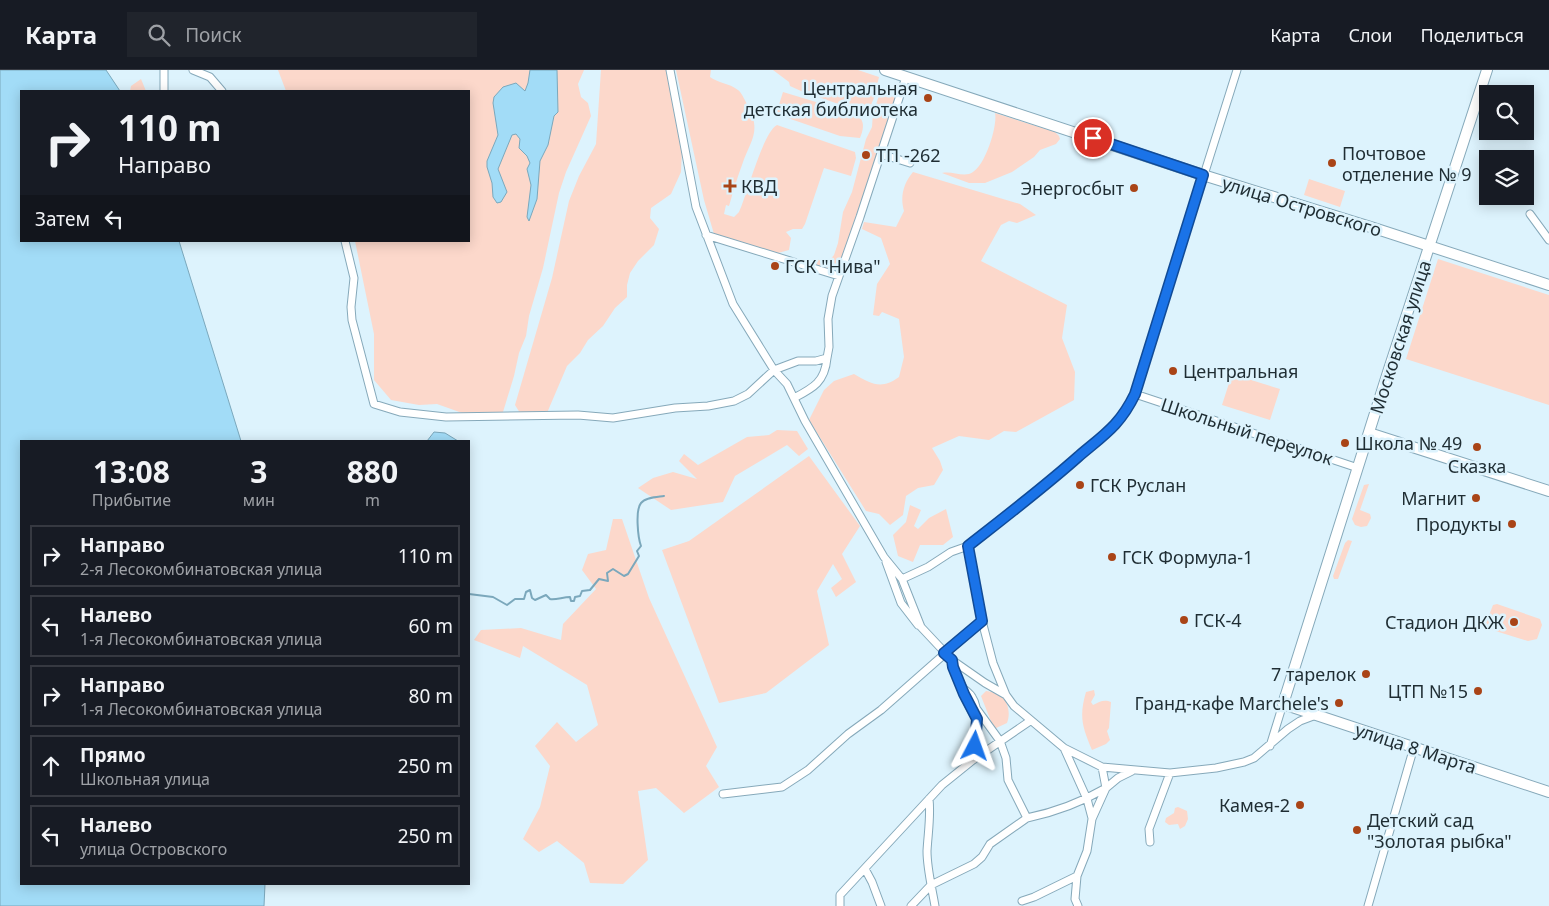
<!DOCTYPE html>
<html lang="ru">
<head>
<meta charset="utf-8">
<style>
	body { margin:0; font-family:"Noto Sans",sans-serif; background:#20242c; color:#f1f3f6; height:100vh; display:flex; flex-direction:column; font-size:19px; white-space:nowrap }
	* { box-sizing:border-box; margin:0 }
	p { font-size:16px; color:#9ea1a6 }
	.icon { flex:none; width:28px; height:28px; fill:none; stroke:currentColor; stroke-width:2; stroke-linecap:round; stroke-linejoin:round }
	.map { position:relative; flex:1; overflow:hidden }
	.sheet { position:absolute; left:20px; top:370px; width:450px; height:445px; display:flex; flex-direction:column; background:#171b24; border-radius:0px; box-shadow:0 2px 12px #0003 }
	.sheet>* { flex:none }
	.top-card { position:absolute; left:20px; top:20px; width:450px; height:152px; border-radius:0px; box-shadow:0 2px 12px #0003; background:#171b24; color:#f1f3f6; overflow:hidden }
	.tools { position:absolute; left:1479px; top:15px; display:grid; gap:10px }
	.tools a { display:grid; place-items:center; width:55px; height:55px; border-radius:0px; background:#171b24; box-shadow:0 2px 12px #0003; font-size:25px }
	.pin { position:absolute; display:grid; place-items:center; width:42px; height:42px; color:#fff; margin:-21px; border:2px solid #fff; border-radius:50%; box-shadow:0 1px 5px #0007 }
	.me { position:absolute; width:55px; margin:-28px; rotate:4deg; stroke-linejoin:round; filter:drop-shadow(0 0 4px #0008) }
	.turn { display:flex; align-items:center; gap:18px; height:105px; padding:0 15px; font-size:22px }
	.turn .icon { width:65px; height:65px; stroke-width:2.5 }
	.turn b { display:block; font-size:35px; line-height:42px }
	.then { display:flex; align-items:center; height:48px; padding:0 15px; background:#0003; gap:10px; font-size:19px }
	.eta { display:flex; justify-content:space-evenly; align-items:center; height:85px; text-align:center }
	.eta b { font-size:30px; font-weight:700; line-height:35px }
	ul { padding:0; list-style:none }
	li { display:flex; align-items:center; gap:15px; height:62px; margin:0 10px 8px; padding:0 5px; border:2px solid #363941; border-radius:0px }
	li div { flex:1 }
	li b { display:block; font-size:19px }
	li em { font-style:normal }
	header { display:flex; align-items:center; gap:30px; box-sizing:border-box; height:70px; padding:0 25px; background:#171b24; border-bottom:1px solid #363941 }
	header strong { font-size:24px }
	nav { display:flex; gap:28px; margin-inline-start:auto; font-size:18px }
	.search { width:350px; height:45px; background:#20242c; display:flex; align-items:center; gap:12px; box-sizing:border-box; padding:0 18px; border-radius:0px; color:#9ea1a6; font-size:19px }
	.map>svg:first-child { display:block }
</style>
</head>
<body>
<header>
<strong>Карта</strong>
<div class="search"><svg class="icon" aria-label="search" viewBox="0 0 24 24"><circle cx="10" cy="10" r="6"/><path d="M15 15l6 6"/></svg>Поиск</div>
<nav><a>Карта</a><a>Слои</a><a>Поделиться</a></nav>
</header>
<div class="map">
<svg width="1549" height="836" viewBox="0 0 1549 836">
	<rect width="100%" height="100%" fill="#ddf3fd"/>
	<path fill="#fcd8cb" d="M278 0H584L578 14 581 27 588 33 591 46 566 102 559 123 543 198 529 246 526 266 519 283 514 306 503 342 465 344 437 334 419 335 391 330 374 310V264L355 171H469V21H286Z
		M601 0H667L672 21 673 39 679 58 682 79 681 102 671 124 651 138 650 148 659 159 654 175 638 191 630 203 627 215V227L615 238 603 256 588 270 580 283 567 296 547 343H520L515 335 552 208 569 131 579 106 596 74Z
		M676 0H711L710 7C718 13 729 13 738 20 742 23 745 31 748 36 762 62 750 71 742 95 737 108 733 122 729 136L726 135 724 144 734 147 739 142C747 125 763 62 777 55L855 82 856 88 851 106 824 98 805 154 802 159H793L786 162 791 168 789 180 778 183 714 164 704 130Z
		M773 0H858L879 7 874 28 867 44 801 21 790 16 789 12Z
		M141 9 146 21H130L131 16Z
		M891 18 898 25 840 192 836 199C828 201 819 196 812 192L815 189 828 192 834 185 838 173 843 142 852 122 866 69 872 57 873 43 881 20 890 23Z
		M783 22 816 32 861 49C865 55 862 63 860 68L840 66 776 44Z
		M995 43 1055 62 1059 66 1060 69 1056 74 1040 80 1034 87 1012 102 985 113H969L942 103C951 101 960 106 969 104 984 101 998 56 995 43Z
		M913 102 1020 134 1036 145 1017 153 1009 151 1001 155 981 191 1067 235 1062 268 1075 302 1074 330 1016 362 1004 361 989 370 959 366 932 378 940 391 943 400 934 415 918 418 906 426 903 445 890 455 879 444 866 441 809 350 824 320 834 311 854 304C872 314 881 320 899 307L904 287 899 249 882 242 879 246 873 245 877 214 890 194 881 168 862 159 864 152 896 157 904 141C900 127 903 114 913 102Z
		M1309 109 1345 121 1340 137 1304 125Z
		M1438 189 1549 225V335L1406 289Z
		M1232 304 1280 319 1270 350 1222 335Z
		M777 360 797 361 808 379 799 386 787 375 735 406 723 432 671 440 638 418 653 408 673 402 697 409 679 391 684 384 698 395 747 367 769 365Z
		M809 386 860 456 842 484 856 512 836 527 831 518 842 509 833 494 817 521 829 575 766 623 719 633 662 480 689 471Z
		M1369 414 1360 440 1370 444 1371 448 1367 456 1361 457 1355 455 1352 449 1364 415Z
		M910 435 921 440 914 456 918 459 929 448 946 439 953 467 943 475H920L913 492 898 486 893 465 906 452Z
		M613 449H622L649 528 717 677 706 696 719 717 684 743 656 718 638 721 648 790 623 814 590 813 584 793 557 771 539 782 523 769 540 737 550 696 535 676 557 652 576 672 598 655 587 615 523 576 520 588 474 570 481 560 521 558 561 570 563 554 596 519 582 500 588 484 606 480Z
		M1348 470 1352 471 1338 509H1334L1333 506 1345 473Z
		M1497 534 1540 549 1542 555 1537 569 1528 571 1489 559 1486 553 1493 535Z
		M1094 620 1095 625 1091 632 1093 635C1099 632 1104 629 1111 632L1109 658 1107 661 1110 670 1106 674 1092 680C1082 657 1079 646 1086 622Z
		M986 621C990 622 995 622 998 624 1008 629 1011 643 1007 653L994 659 981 626Z
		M1178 737 1187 741 1188 749 1185 756 1180 759 1178 754 1169 755 1165 752 1166 748 1174 743 1175 738Z"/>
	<path fill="#a2dcf7" stroke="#7ba8bc" d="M0 0H106L120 21H21V171H179L241 371H21V814H265L264 836H0Z
		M530 0H557L558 42 554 46 548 75 540 91 537 129 529 151 527 147 531 115 527 99 530 93 527 86 519 78 520 69 516 64 512 65 498 99 507 122 501 132 497 133 493 127 492 113 487 97V91L498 65 493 33 494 27 503 17 516 13 525 21 528 13Z
		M434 362 445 363 458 371H427Z"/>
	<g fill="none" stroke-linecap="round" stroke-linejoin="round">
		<path stroke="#7ba8bc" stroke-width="2" d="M469 524 493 527 507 535 515 529H524L526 522 530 520 532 528 535 530 546 525 550 529C556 530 563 527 570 527L571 531H574L575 527 580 526 582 521 590 520 599 509 608 511 607 503 613 499 624 506 628 504 639 486 637 481 641 476C638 468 635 440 641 433 646 427 657 427 664 426"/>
		<g stroke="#86a9ba" stroke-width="9">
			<path id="street" d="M164 0V21
				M193 0 210 7 222 21
				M670 0 696 137 733 234 774 300 787 314 805 351 884 487 902 509 921 557 952 590 985 613 1006 625
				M1237 0 1135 324C1119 357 1102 366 1076 389 1041 420 1004 448 968 476L982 551 993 593 1006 625 1014 636 1064 678 1102 697 1170 703 1216 698 1244 692 1254 688 1288 659 1300 651 1316 645
				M881 84 910 93
				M1530 144 1549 170
				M706 165 839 206
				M345 171 354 208 351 237 352 250 374 334 400 342 446 347 578 345 613 348 675 338 708 336 734 331 748 324 774 300 798 291H816L827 288 829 277 828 249 832 226 860 147 906 7
				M1135 324 1358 398
				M794 328C813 318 825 312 827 288
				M886 492 901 533 918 555
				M902 509 928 497 951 482 968 476
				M952 590C953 598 957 608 962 616 964 620 970 623 972 627 982 642 975 674 973 690
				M962 618 969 636 976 649
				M1270 676 1283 634
				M1064 678 1087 729 1092 748
				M723 724 782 717 808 700 848 664 881 640 982 551
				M929 729C931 746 928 763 927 781 927 799 932 818 935 836
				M1027 748C1056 742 1080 733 1106 718L1102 697
				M1150 772 1149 759 1170 703
				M865 799 872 812 881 836
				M1077 806 1075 829 1078 836
				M1022 831 1034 827 1077 806 1087 781 1092 749 1106 718 1118 708 1132 701
				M840 836V825L942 715 973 690 1030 651
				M911 836 931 815 974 794 982 787 990 774 1027 748 1008 710 1006 688 1000 671 976 638
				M1368 836 1414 677"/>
		</g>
		<g stroke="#86a9ba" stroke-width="12">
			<path id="secondary" d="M885 0 1203 105 1377 159 1549 215
				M1487 0 1388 302 1283 634 1549 722
				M1369 363 1549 421"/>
		</g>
		<use href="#street" stroke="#fff" stroke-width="7"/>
		<use href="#secondary" stroke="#fff" stroke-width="10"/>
	</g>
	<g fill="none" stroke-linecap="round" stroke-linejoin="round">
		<g stroke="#114b97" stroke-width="12">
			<path id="route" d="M975 676 977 649 964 624 953 597 952 590 944 583 982 551 968 476C1005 447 1043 418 1079 386 1105 364 1120 355 1135 324L1203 105 1093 68"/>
		</g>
		<use href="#route" stroke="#1a73e8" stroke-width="9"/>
	</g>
	<g fill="#a94417" stroke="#ddf3fd" stroke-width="2">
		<circle cx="928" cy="28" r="5"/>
		<circle cx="866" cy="85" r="5"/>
		<circle cx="1332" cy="93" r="5"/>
		<path d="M727.5 108.5h5v5h5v5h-5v5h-5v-5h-5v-5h5z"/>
		<circle cx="1134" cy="118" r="5"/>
		<circle cx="775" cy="196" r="5"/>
		<circle cx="1173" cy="301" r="5"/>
		<circle cx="1345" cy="373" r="5"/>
		<circle cx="1477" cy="377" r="5"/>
		<circle cx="1080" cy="415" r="5"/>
		<circle cx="1476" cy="428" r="5"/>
		<circle cx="1512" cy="454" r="5"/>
		<circle cx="1112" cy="487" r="5"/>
		<circle cx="1184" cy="550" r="5"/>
		<circle cx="1514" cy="552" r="5"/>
		<circle cx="1366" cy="604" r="5"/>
		<circle cx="1478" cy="621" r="5"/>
		<circle cx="1339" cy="633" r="5"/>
		<circle cx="1300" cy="735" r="5"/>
		<circle cx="1357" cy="760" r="5"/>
	</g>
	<g text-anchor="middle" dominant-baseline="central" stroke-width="5" stroke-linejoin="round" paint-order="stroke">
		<g font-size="18" fill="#1f2d33" stroke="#ddf3fd" text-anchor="start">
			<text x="918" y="18" text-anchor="end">Центральная<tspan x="918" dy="21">детская библиотека</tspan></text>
			<text x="1342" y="83">Почтовое<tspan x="1342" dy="21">отделение № 9</tspan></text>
			<text x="876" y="85">ТП -262</text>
			<text x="741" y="116">КВД</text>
			<text x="1124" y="118" text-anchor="end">Энергосбыт</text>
			<text x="785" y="196">ГСК "Нива"</text>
			<text x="1183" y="301">Центральная</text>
			<text x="1355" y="373">Школа № 49</text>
			<text x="1477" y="396" text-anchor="middle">Сказка</text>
			<text x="1090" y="415">ГСК Руслан</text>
			<text x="1466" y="428" text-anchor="end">Магнит</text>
			<text x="1502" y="454" text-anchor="end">Продукты</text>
			<text x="1122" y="487">ГСК Формула-1</text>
			<text x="1194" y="550">ГСК-4</text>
			<text x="1504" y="552" text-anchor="end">Стадион ДКЖ</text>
			<text x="1356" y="604" text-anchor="end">7 тарелок</text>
			<text x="1468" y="621" text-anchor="end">ЦТП №15</text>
			<text x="1329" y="633" text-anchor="end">Гранд-кафе Marchele's</text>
			<text x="1290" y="735" text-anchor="end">Камея-2</text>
			<text x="1367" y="750">Детский сад<tspan x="1367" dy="21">"Золотая рыбка"</tspan></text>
		</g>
		<g font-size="18" fill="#1f2d33" stroke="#ddf3fd">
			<text transform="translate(1302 136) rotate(17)">улица Островского</text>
			<text transform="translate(1400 267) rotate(-72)">Московская улица</text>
			<text transform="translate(1247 361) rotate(18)">Школьный переулок</text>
			<text transform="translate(1416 678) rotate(18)">улица 8 Марта</text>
		</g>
	</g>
</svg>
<div class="tools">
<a><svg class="icon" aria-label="search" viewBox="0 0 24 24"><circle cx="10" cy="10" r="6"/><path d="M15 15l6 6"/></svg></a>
<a><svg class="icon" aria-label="layers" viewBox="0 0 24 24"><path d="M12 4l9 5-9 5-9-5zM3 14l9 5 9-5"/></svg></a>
</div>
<div class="pin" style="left:1093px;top:68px;background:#d93025"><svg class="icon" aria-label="arrive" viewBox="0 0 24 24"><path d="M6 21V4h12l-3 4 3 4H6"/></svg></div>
<svg class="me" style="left:975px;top:676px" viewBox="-20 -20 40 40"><path d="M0-17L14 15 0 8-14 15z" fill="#1a73e8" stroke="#fff" stroke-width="4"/></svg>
<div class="top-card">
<div class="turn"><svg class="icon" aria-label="right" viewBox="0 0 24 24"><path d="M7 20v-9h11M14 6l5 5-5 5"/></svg><div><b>110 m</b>Направо</div></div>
<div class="then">Затем<svg class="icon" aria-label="left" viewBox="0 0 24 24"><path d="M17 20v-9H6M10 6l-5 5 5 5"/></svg></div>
</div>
<section class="sheet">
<div class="eta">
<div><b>13:08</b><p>Прибытие</p></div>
<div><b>3</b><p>мин</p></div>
<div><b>880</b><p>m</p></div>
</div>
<ul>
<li><svg class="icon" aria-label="right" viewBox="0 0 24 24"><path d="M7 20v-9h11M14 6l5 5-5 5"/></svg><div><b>Направо</b><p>2-я Лесокомбинатовская улица</p></div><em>110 m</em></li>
<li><svg class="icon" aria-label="left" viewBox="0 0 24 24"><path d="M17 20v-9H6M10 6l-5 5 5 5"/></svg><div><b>Налево</b><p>1-я Лесокомбинатовская улица</p></div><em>60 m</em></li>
<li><svg class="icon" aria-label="right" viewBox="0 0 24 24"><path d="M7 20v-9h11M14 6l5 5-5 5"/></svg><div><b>Направо</b><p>1-я Лесокомбинатовская улица</p></div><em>80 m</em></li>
<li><svg class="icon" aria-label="ahead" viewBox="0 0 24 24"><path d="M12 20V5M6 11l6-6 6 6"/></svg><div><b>Прямо</b><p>Школьная улица</p></div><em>250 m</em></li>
<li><svg class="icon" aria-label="left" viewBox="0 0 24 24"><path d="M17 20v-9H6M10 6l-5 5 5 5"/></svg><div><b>Налево</b><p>улица Островского</p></div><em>250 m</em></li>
</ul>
</section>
</div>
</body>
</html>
